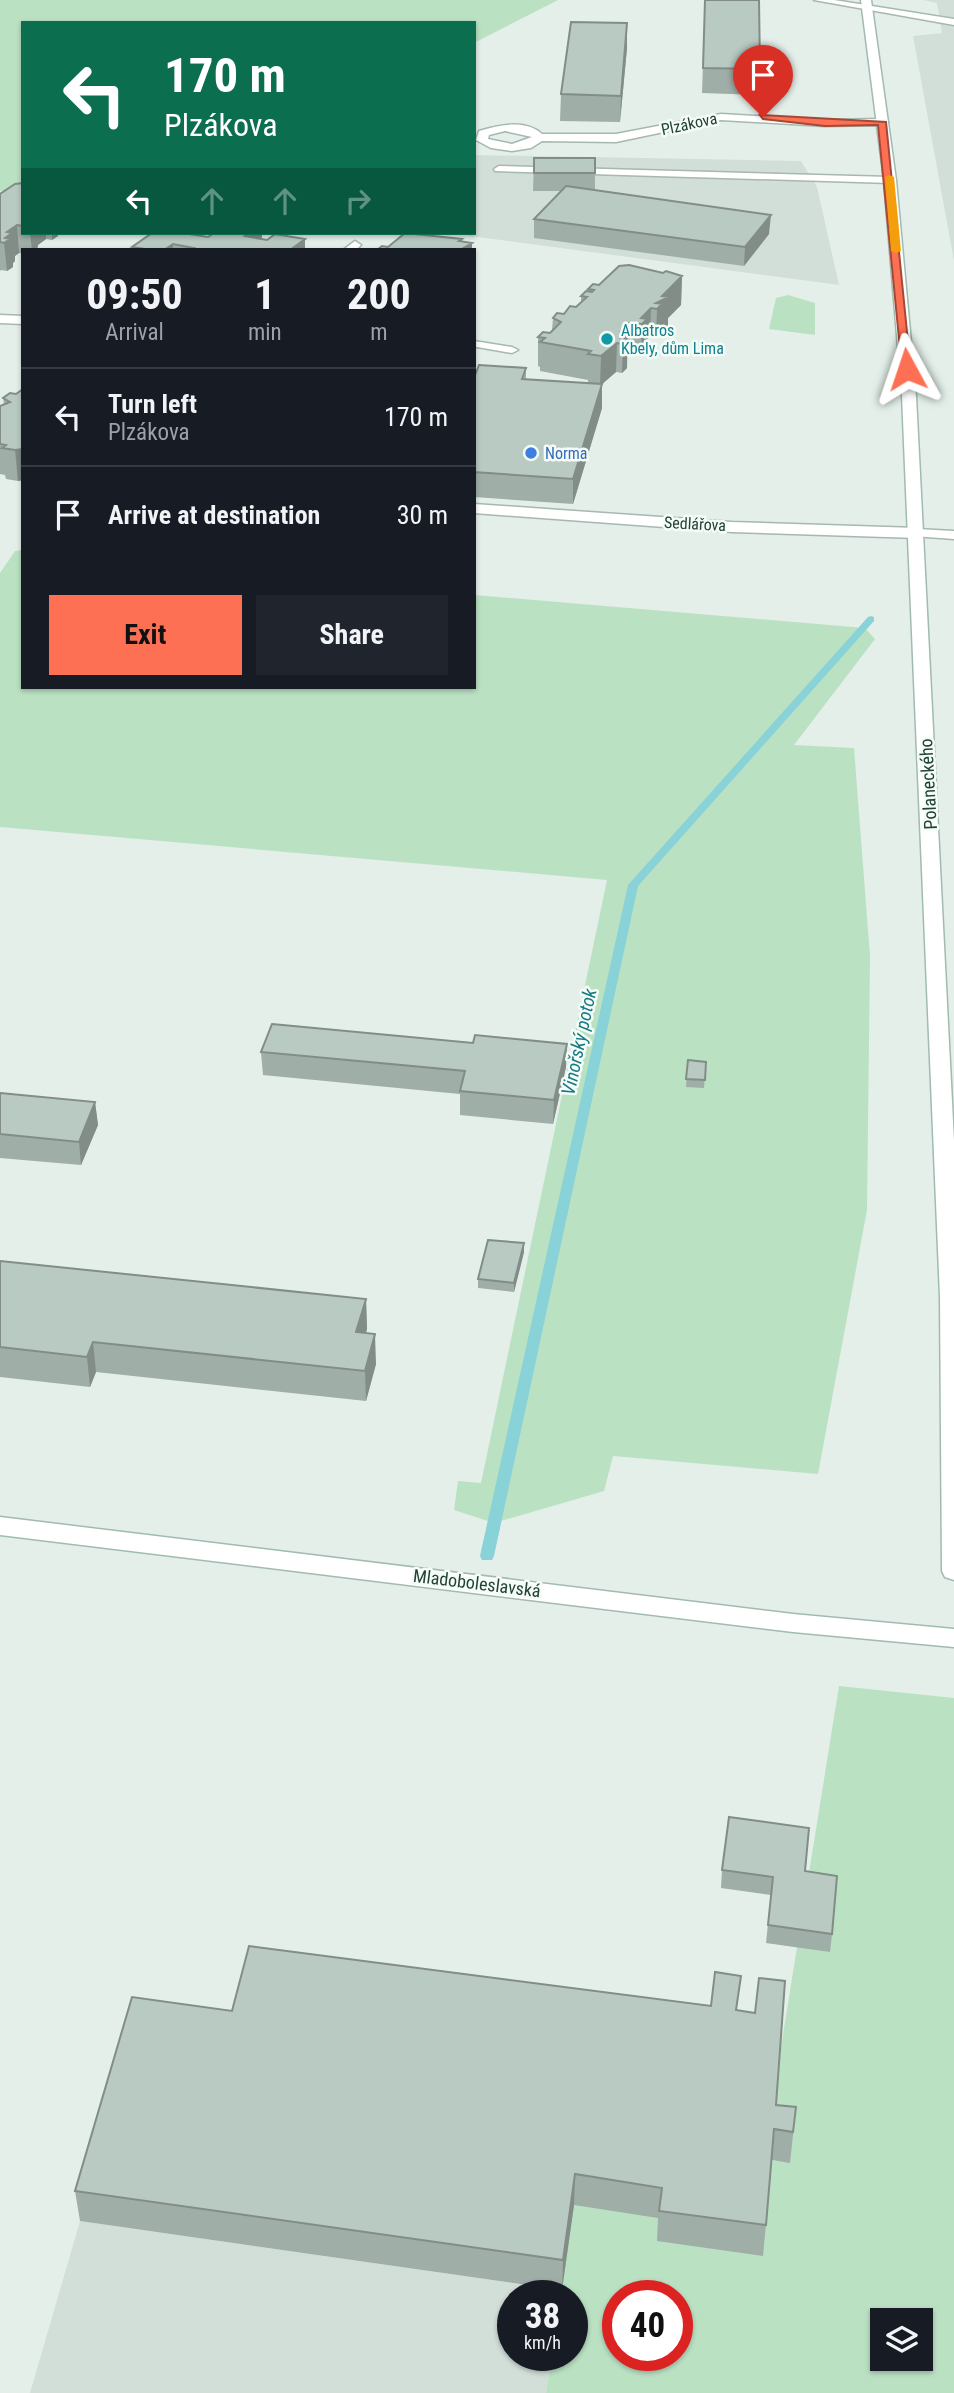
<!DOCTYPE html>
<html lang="en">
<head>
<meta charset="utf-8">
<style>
	body { margin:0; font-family:"Roboto Condensed",sans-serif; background:#20242c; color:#f1f3f6; height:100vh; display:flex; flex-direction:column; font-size:26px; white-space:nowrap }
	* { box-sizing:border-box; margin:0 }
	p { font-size:23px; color:#9ea1a6 }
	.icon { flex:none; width:38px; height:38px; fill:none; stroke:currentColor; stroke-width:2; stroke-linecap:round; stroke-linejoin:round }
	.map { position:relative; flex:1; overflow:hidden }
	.details { position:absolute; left:21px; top:248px; width:455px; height:441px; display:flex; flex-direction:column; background:#171b24; border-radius:0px; box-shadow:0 2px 5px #0004 }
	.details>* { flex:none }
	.hud { position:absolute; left:21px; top:21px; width:455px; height:214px; border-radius:0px; box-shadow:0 2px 5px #0004; background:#0b6e4f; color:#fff; overflow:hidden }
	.controls { position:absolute; left:870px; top:2308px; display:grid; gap:14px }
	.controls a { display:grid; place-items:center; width:63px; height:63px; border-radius:0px; background:#171b24; box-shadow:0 2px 5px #0004; font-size:35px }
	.speed { position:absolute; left:497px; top:2280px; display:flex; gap:14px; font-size:35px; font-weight:700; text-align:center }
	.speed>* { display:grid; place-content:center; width:91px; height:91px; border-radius:50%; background:#171b24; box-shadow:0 2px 5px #0004; line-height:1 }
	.speed small { font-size:18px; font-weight:400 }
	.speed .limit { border:10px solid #d22; background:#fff; color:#111 }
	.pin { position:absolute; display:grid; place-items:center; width:60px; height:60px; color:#fff; margin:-72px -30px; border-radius:50% 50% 50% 0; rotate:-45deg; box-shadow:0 0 7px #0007 }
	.pin .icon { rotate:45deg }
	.me { position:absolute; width:77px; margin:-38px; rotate:355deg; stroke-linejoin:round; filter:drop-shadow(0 0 5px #0008) }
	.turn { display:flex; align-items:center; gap:24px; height:147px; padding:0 28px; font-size:32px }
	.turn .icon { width:91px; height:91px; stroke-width:2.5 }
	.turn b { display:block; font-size:49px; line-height:60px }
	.lanes { display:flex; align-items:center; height:66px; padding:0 28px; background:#0003; justify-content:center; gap:35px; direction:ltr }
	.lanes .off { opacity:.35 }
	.eta { display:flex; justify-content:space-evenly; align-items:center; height:119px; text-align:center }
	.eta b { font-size:42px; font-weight:700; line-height:49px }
	.primary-button { display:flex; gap:14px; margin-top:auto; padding:14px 28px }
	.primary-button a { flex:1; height:80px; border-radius:0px; background:#fe7053; color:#111; font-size:28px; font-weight:700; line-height:80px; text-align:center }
	.primary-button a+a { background:#20242c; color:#f1f3f6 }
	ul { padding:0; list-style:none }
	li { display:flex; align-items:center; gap:21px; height:98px; padding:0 28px; border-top:2px solid #363941 }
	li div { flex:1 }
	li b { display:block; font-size:26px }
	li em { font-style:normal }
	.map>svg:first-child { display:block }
</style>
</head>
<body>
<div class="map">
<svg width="954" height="2393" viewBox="0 0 954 2393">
	<rect width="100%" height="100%" fill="#e4efe9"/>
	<path fill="#d2dfd8" d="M923 0H954V261L913 36 942 33 937 3Z
		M474 155 801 161 817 187 839 285 448 233H474Z
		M80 2221 562 2290 561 2296H513V2356H552L546 2393H30Z"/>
	<path fill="#bbe1c3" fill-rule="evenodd" d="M0 0H558L474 43V23H23V193L0 191Z
		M788 295 815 303V335L769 329 776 298Z
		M23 550V688H474V595L865 628 875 639 794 745 854 748 870 956 867 1210 818 1474 613 1456 604 1491 494 1523 454 1510 458 1481 481 1483 607 880 0 827V573L15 551Z
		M839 1686 954 1698V2393H546L552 2356H572V2296H561L574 2205 771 2160 790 2162 773 2136 781 2047ZM618 2296H677V2356H618ZM882 2320H920V2359H882Z"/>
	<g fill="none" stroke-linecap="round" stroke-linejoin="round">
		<path fill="#88d2d8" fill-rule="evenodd" d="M871 616 874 617V621L638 886 494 1556 492 1560H482L480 1556 628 885 868 617Z"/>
		<g stroke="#a6b8b0" stroke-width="3">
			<path id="lane" d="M814 0H834L954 19V25Z
				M499 166 890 177 895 180 890 183 495 171 494 169Z
				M474 341 512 347 518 350 512 353 477 347H474Z
				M917 529 954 531V539L913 536V530Z"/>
		</g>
		<g stroke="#a6b8b0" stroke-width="3">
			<path id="street" d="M721 114 825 120 882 119 888 122 882 125 825 126 721 120 616 142 542 141 531 148 512 151 491 148 476 140 479 131C499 125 525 119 542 134H616ZM505 131 532 137 512 144 488 139 489 135Z
				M355 241 361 245 356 250H343Z
				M0 315 23 316V324L0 323Z
				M474 504 732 522 917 528 925 533 917 538 732 532 474 513Z"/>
		</g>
		<g stroke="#a1bbb0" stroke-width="3">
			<path id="secondary" d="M861 0H871L896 180 916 396 954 1141V1580L945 1577 942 1571 940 1297 902 396 884 180Z
				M0 1517 793 1614 954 1629V1647L793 1632 0 1535Z"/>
		</g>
		<use href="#lane" fill="#fff" fill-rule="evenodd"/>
		<use href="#street" fill="#fff" fill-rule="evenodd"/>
		<use href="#secondary" fill="#fff" fill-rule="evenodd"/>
	</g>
	<path fill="#9faea7" d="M705 0 760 69 759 95 702 93Z
		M627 48 620 122 560 121 561 94Z
		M534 158 595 173V190L769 234 744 266 534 238V219L562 191H533Z
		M23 183V233H58V236L52 240 46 239 38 245 37 250H23V253H19L15 256V261L13 263V267L7 271 1 270 0 271V194Z
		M214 233H262V237L260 239 267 240 305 239V250H133L132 247 208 237Z
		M663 273 682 276 681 305 668 318V326L661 329V333L656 338 650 337 646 340V349L641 353H627V368L622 373 616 372 602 384V408L573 504 474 497V378L526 368V379L588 383V380L540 371V367L538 366V337L550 333 552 330 553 318 564 314 576 307 581 303V296L588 291V289L599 285Z
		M23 389V480L18 481 6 479 5 475 0 474V406L4 404 3 398 16 394Z
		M261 1052 566 1067 553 1124 460 1115V1094L263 1075Z
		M688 1060 706 1062 704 1088 686 1087Z
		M0 1093 95 1102 98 1125 81 1165 0 1158Z
		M524 1252 514 1292 478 1288V1279Z
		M0 1261 366 1299 367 1329 366 1333 376 1364 366 1401 96 1372 90 1387 0 1377Z
		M722 1870 805 1871 832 1934 830 1952 766 1943 771 1895 721 1888Z
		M738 2010 776 2105 796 2107 790 2163 772 2160 763 2256 657 2241 658 2218 574 2205 562 2290 80 2221 75 2191 232 2011Z"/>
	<path fill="#828d88" d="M627 23V48L620 122 621 96Z
		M771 215 769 234 744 266 745 247Z
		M17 225 19 253 15 256V261L13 263V267L7 271 4 243 7 232Z
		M30 233H46V239L38 245 37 250H32Z
		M52 233H58V236L52 240Z
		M250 233H262V237L246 249 245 236Z
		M305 239V250H290Z
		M462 239V249L472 243V250H459V241Z
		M173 244V250H164Z
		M682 276 681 305 668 318V326L661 329V333L656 338 657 309 656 303Z
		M651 308 650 337 646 340V349L641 353 642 324 641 318Z
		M628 323 627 368 622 373 623 344 621 331Z
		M617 343 616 372 600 386 601 356Z
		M602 384V408L573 504V479Z
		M23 449V480L18 481 15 450Z
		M567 1044 566 1067 553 1124 554 1100Z
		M95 1102 98 1125 81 1165 79 1142Z
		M524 1243V1252L514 1292V1283Z
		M366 1299 367 1329 357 1362 356 1332Z
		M375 1334 376 1364 366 1401 365 1371Z
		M93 1342 96 1372 90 1387 87 1357Z
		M575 2174 574 2205 562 2290 563 2260Z"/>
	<path fill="#b9cac2" stroke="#828d88" stroke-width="2" d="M705 0H759L760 69 703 68Z
		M571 22 627 23 621 96 561 94Z
		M534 158H595V173H534Z
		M23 183V226L17 225 7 232 12 233 5 238 10 239 4 243 0 242V194L15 184Z
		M566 186 771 215 745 247 534 219Z
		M152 233H183L208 237 214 233H250L245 236 267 240 275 234 305 239 290 250H191L194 248 173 244 164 250H151L132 247Z
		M405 233 462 239 459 241 472 243 460 250H377L382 246 388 247Z
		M629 265 663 273 666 271 682 276 662 296 669 297 656 303 662 304 657 309 651 308 641 318 647 319 642 324 628 323 621 331 627 332 621 338 628 339 623 344 617 343 601 356 588 354 591 351 540 342 545 338 538 337 543 332 550 333 561 322 553 318 557 313 564 314 570 306 576 307 587 297 581 296 586 291 592 292 594 290 588 289 593 284 599 285 619 266Z
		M479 365 526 368 522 379 602 384 573 479 474 472V378Z
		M23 389V449L15 450 2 448 6 445 0 444V406L10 402 3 398 10 393 16 394Z
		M272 1024 473 1043 475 1035 567 1044 554 1100 460 1091 465 1071 261 1052Z
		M688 1060 706 1062 705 1080 686 1079Z
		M0 1093 95 1102 79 1142 0 1134Z
		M488 1240 524 1243 514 1283 478 1279Z
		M0 1261 366 1299 356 1332 375 1334 365 1371 93 1342 87 1357 0 1347Z
		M729 1817 809 1828 805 1871 837 1876 832 1934 768 1925 773 1877 722 1870Z
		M249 1946 711 2006 715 1972 741 1976 736 2010 755 2013 759 1978 785 1981 776 2105 796 2107 793 2132 774 2129 766 2225 659 2211 662 2188 575 2174 563 2260 75 2191 132 1997 232 2011Z"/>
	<path fill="#fe7053" stroke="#a54936" stroke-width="2" d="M760 115 886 122 911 372 902 369 878 125 825 126 763 119Z"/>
	<path fill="#f59e0b" d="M889 175 894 177 901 251 896 253 891 251 885 177Z"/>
	<circle fill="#0f9aa8" stroke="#f5fbf7" stroke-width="2.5" cx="607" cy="339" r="7"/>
	<circle fill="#3f7fe0" stroke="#f5fbf7" stroke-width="2.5" cx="531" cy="453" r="7"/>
	<g text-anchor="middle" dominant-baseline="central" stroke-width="5" stroke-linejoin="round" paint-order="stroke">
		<g font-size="16" fill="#214237" stroke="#f5fbf7">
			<text transform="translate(689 124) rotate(-12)">Plzákova</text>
			<text transform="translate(695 524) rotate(3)">Sedlářova</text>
		</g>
		<g font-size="16" fill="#0d838f" stroke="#f5fbf7" text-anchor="start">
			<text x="621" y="330">Albatros<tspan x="621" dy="18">Kbely, dům Lima</tspan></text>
		</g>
		<g font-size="16" fill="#366cbe" stroke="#f5fbf7" text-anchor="start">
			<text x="545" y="453">Norma</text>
		</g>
		<g font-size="18" fill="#214237" stroke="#f5fbf7">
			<text transform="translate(928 784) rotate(-93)">Polaneckého</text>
			<text transform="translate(477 1583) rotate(7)">Mladoboleslavská</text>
		</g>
		<g font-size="19" font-style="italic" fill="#157a84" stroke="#f5fbf7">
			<text transform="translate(579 1042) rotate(-78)">Vinořský potok</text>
		</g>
	</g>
</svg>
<div class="controls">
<a><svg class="icon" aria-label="layers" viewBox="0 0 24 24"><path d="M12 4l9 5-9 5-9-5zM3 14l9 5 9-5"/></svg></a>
</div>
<div class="speed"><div>38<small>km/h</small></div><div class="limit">40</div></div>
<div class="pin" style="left:763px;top:117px;background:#d93025"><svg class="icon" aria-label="arrive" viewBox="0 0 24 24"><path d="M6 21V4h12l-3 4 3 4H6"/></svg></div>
<svg class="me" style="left:907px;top:369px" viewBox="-20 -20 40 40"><path d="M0-17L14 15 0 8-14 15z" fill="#fe7053" stroke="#fff" stroke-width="4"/></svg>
<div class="hud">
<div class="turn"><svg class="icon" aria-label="left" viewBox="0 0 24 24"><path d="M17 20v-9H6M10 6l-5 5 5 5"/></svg><div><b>170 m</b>Plzákova</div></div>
<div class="lanes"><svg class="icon" aria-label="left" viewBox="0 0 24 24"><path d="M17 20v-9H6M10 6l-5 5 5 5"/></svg><svg class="icon off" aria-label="ahead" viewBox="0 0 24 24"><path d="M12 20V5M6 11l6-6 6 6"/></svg><svg class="icon off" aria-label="ahead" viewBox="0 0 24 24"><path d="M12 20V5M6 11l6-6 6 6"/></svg><svg class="icon off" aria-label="right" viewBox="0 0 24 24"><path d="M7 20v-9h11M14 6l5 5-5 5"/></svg></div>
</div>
<section class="details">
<div class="eta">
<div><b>09:50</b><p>Arrival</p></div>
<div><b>1</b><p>min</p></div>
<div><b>200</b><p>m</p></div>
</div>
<ul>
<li><svg class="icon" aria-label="left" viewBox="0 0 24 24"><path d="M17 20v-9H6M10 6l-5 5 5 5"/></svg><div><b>Turn left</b><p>Plzákova</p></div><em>170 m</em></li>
<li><svg class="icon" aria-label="arrive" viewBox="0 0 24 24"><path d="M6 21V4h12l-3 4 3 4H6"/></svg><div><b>Arrive at destination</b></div><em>30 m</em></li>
</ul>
<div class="primary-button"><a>Exit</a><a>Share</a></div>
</section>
</div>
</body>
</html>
